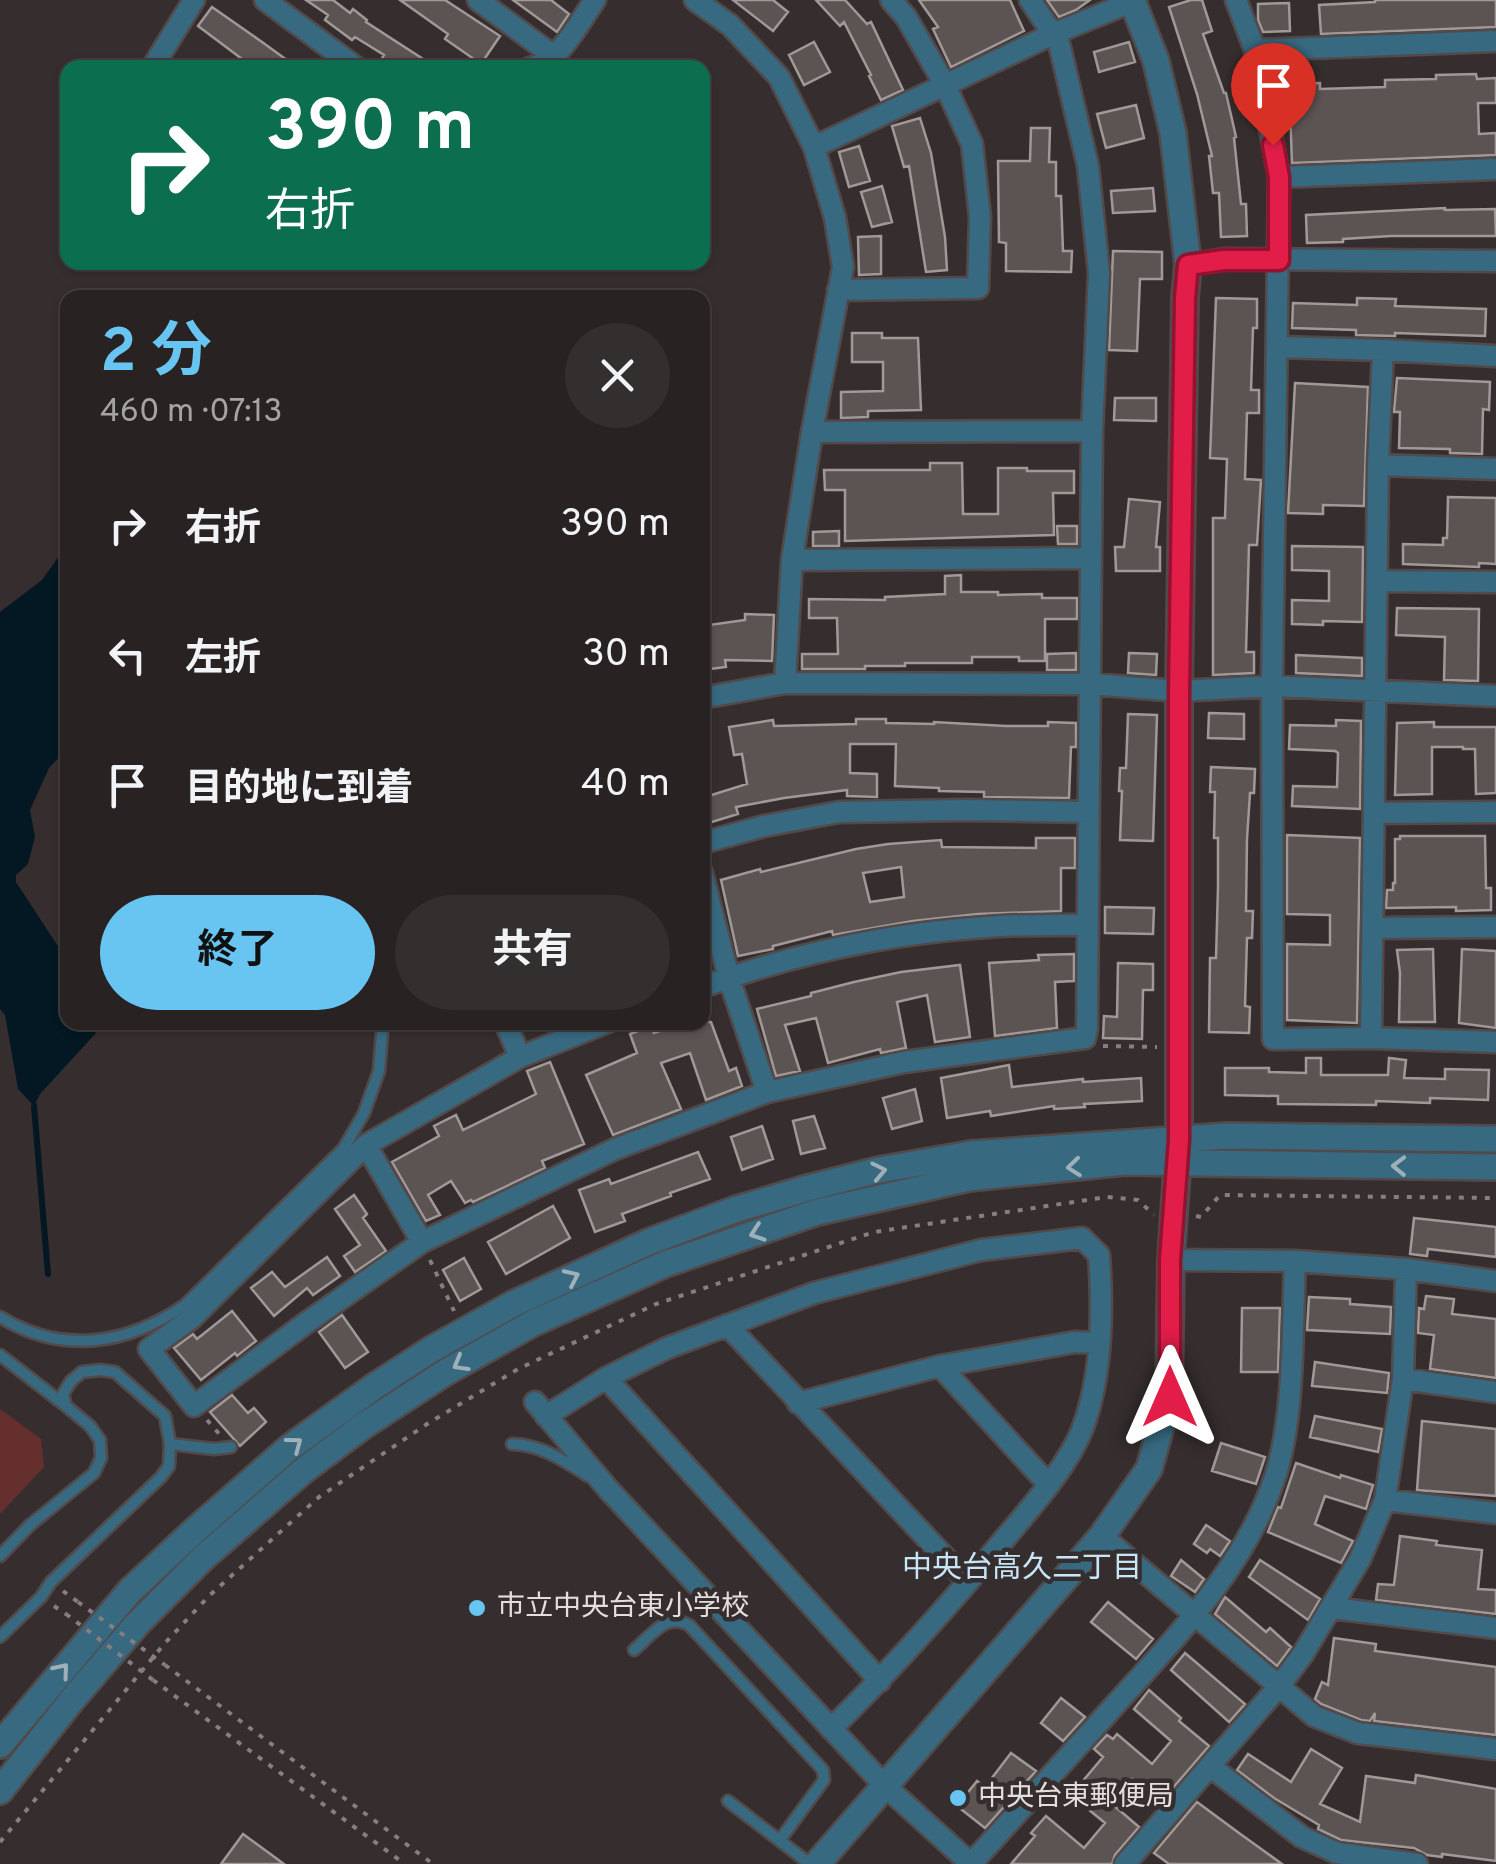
<!DOCTYPE html>
<html lang="ja">
<head>
<meta charset="utf-8">
<style>
	body { margin:0; font-family:Overpass,"Noto Sans JP",sans-serif; background:#342f2f; color:#f1f3f6; height:100vh; display:flex; flex-direction:column; font-size:38px; white-space:nowrap }
	* { box-sizing:border-box; margin:0 }
	p { font-size:32px; color:#a5a4a5 }
	.icon { flex:none; width:55px; height:55px; fill:none; stroke:currentColor; stroke-width:2; stroke-linecap:round; stroke-linejoin:round }
	.map { position:relative; flex:1; overflow:hidden }
	.side { position:absolute; left:60px; top:290px; width:650px; height:740px; display:flex; flex-direction:column; background:#282222; border-radius:20px; box-shadow:0 2px 8px #0004,0 0 0 2px #443f40 }
	.side>* { flex:none }
	.banner { position:absolute; left:60px; top:60px; width:650px; height:210px; border-radius:20px; box-shadow:0 2px 8px #0004,0 0 0 2px #443f40; background:#0b6e4f; color:#fff; overflow:hidden }
	.pin { position:absolute; display:grid; place-items:center; width:85px; height:85px; color:#fff; margin:-102px -42px; border-radius:50% 50% 50% 0; rotate:-45deg; box-shadow:0 0 10px #0007 }
	.pin .icon { rotate:45deg }
	.me { position:absolute; width:110px; margin:-55px; rotate:0deg; stroke-linejoin:round; filter:drop-shadow(0 0 8px #0008) }
	.turn { display:flex; align-items:center; gap:35px; height:210px; padding:0 40px; font-size:45px }
	.turn .icon { width:130px; height:130px; stroke-width:2.5 }
	.turn b { display:block; font-size:70px; line-height:85px }
	.round { display:grid; place-items:center; flex:none; width:105px; height:105px; border-radius:52px; background:#342f2f }
	.overview { display:flex; align-items:center; justify-content:space-between; height:170px; padding:0 40px }
	h1 { font-size:60px; font-weight:700; line-height:75px; color:#68c4f0 }
	.button { display:flex; gap:20px; margin-top:auto; padding:20px 40px }
	.button a { flex:1; height:115px; border-radius:60px; background:#68c4f0; color:#111; font-size:40px; font-weight:700; line-height:115px; text-align:center }
	.button a+a { background:#342f2f; color:#f1f3f6 }
	ul { padding:0; list-style:none }
	li { display:flex; align-items:center; gap:30px; height:130px; padding:0 40px }
	li div { flex:1 }
	li b { display:block; font-size:38px }
	li em { font-style:normal }
	.map>svg:first-child { display:block }
</style>
</head>
<body>
<div class="map">
<svg width="1496" height="1864" viewBox="0 0 1496 1864">
	<rect width="100%" height="100%" fill="#362e2e"/>
	<path fill="#652f2e" d="M0 1409 41 1439 44 1467 0 1514Z"/>
	<path fill="#031822" d="M67 549V749L49 768 30 810 35 837 28 864 16 875V882L67 960 68 1022 90 1023 96 1033 40 1094 34 1106 18 1089 5 1015 0 1009V612L42 580 59 556Z"/>
	<g fill="none" stroke-linecap="round" stroke-linejoin="round">
		<path stroke="#031822" stroke-width="6" d="M34 1106 48 1274"/>
	</g>
	<path fill="#5c5353" stroke="#a19897" stroke-width="2.5" fill-rule="evenodd" d="M306 0H333L350 13 353 9 367 20 366 22 437 68H376L384 55 355 37 352 40 325 20 328 15Z
		M400 0H445L500 36 481 64 445 39 448 34Z
		M513 0H551L569 14 557 32Z
		M733 0H773L788 12 773 31Z
		M816 0H845L867 24 871 22 903 90 881 100 869 76 871 75 844 22 840 26Z
		M919 0H1010L1024 31 951 67 933 29 938 27Z
		M1047 0H1090L1076 10 1059 17Z
		M1191 0H1202L1212 31 1203 34 1224 93H1226L1236 137 1234 138 1241 204H1246L1247 236 1221 237 1219 193H1213L1209 156H1212L1197 94 1169 7Z
		M1375 0H1496V27L1321 34 1319 5 1375 2Z
		M1289 3 1290 31 1263 32 1258 20V4Z
		M212 7 262 42 298 68H254L198 26Z
		M814 42 830 72 804 85 789 55Z
		M1129 42 1135 62 1099 72 1094 52Z
		M1476 74 1477 79 1496 78V103H1478L1479 134 1496 133V155L1292 163 1290 109H1282V84L1320 83V89L1385 87V80L1436 79V75Z
		M1136 105 1144 138 1106 148 1097 114Z
		M920 118 931 153 945 237 947 270 926 272 909 166 904 167 892 126Z
		M1031 128H1050L1049 162H1056V196H1061L1063 251H1072L1071 272 1006 271V243L999 242 998 161H1030Z
		M859 146 870 181 849 187 839 152Z
		M882 186 892 222 872 227 861 192Z
		M1153 188 1155 211 1113 213 1111 191Z
		M1445 208V210L1495 209 1496 236H1391L1343 239V242L1307 243 1306 215Z
		M881 236V274L859 275 858 237Z
		M1113 251 1162 252V279H1140L1137 351 1109 350Z
		M1216 298 1257 299V328H1253L1251 390H1259V413H1247L1245 479 1261 480 1257 545H1249L1246 652H1254V673L1213 675V518H1225L1227 459 1210 458Z
		M1357 298 1396 299 1395 306 1486 309 1485 336 1395 333V336L1356 335V330L1292 328 1293 303 1357 305Z
		M852 333H882V338H918L921 410 868 411V417L841 418V392L883 391V362H852Z
		M1397 378 1490 382 1489 410 1483 409 1482 454 1450 453V449L1399 448 1400 412H1394Z
		M1295 383 1368 387 1364 506 1323 505V514L1288 513Z
		M1115 398H1156V421L1114 420Z
		M930 463H962L963 514H998V468H1027V471H1074V493H1053L1054 535 845 541V490H825L824 470H930Z
		M1448 497 1496 498V564L1479 563V567L1403 564V544L1443 545V538H1447Z
		M1129 499 1160 502 1156 547H1160V571H1116L1115 547H1124Z
		M1057 526H1077V544H1058Z
		M839 531V546H813V532Z
		M1292 546 1363 547 1362 622 1323 621V625L1292 624V600L1329 601V571L1292 570Z
		M961 575V592H998V595L1042 594V598H1077V619H1045V661H1019V657H972V663H905V666H865V669H802V654H838L837 618H809V599L885 600V597L945 594V576Z
		M1397 608 1479 609 1478 681 1444 680 1445 637 1396 635Z
		M745 614 774 615 772 661 725 660 726 667 702 670V626L745 620Z
		M1076 653V670H1047V654Z
		M1129 653 1157 654 1156 675 1128 673Z
		M1296 655 1362 658V676L1296 673Z
		M1209 713 1244 714V739L1208 738Z
		M1128 714 1157 715 1153 841 1120 840 1122 791H1119L1120 768H1126Z
		M856 719H886V723L934 724V722L1006 726H1048V722L1076 723V747H1071L1069 798 984 797V792L939 791V788L895 786 896 744H850V773L877 774V797L847 796V790L784 798 736 807 738 814 702 825V798L747 784 742 754 734 755 729 727 773 720 774 726 856 724Z
		M1336 720 1361 721 1360 809 1292 806 1293 786 1337 787 1338 753 1335 751 1289 749 1290 725 1336 726Z
		M1434 722V727H1496V793L1476 794 1475 749H1463V747H1432V794L1395 795 1397 723Z
		M1211 767 1255 769 1254 793H1250L1247 839 1246 911H1253L1252 938H1247L1245 1006 1250 1007 1249 1033 1209 1032 1210 958H1216L1218 887V838H1214L1215 792H1210Z
		M1287 835 1360 838 1357 1023 1287 1020V944L1330 945V915L1287 914Z
		M1400 836H1485L1486 888H1491V910L1456 911V907L1386 908 1387 890H1393V883H1395V839H1400Z
		M1036 838H1075V868H1061V911L978 914 913 921 833 935 832 931 773 946V949L738 956 721 880 760 869 761 872 856 849 888 844 941 840 942 847 1036 848ZM901 867 904 897 870 902 863 873Z
		M1105 907 1154 908 1153 934 1105 933Z
		M1433 949 1435 1022H1399L1400 973 1397 950Z
		M1462 949 1496 951V1028L1459 1023Z
		M1074 954V981L1055 982 1057 1028 995 1036 989 963 1039 960 1038 955Z
		M1118 963 1153 964V990H1143L1142 1039 1103 1038 1104 1016 1117 1017Z
		M960 965 970 1037 935 1042 927 995 897 1002 906 1048 881 1053 880 1049 828 1063 816 1018 785 1025 800 1071 776 1076 757 1009 811 996V993L854 982 901 972Z
		M687 1022H711L729 1071 736 1068 742 1086 706 1100 690 1053 661 1063 681 1109 613 1135 586 1075 637 1053 630 1034 651 1026 654 1033Z
		M1306 1058H1321V1075H1388L1389 1058 1406 1060 1404 1078 1445 1079V1069L1489 1070 1488 1100 1430 1098V1103L1376 1101V1105L1278 1104V1096L1225 1095V1068H1269V1072L1306 1073Z
		M550 1062 584 1144 542 1161 545 1168 473 1202 471 1200 465 1203 451 1181 428 1195 440 1215 426 1221 392 1162 439 1136 434 1126 456 1115 463 1130 536 1094 527 1071Z
		M1009 1065 1012 1087 1083 1079V1082L1141 1078 1142 1101 1084 1104 1085 1107 1054 1109V1106L991 1116 990 1111 947 1118 941 1078Z
		M915 1089 922 1121 892 1129 883 1098Z
		M814 1116 825 1148 801 1154 793 1121Z
		M762 1126 773 1159 742 1170 731 1137Z
		M698 1152 710 1179 670 1193 671 1196 622 1214 625 1221 595 1232 579 1190 609 1179 611 1184Z
		M354 1195 367 1214 363 1218 386 1251 355 1272 344 1256 360 1245 335 1209Z
		M553 1206 570 1238 506 1274 488 1242Z
		M1414 1218 1496 1227V1257L1428 1249 1427 1256 1410 1254Z
		M327 1257 340 1276 313 1295 307 1288 274 1316 251 1288 272 1272 285 1287Z
		M464 1258 481 1289 460 1301 443 1270Z
		M1426 1296 1454 1299 1452 1314 1496 1319V1378L1430 1369 1434 1335 1418 1333 1419 1308 1424 1309Z
		M1309 1297 1350 1299V1304L1391 1307 1390 1334 1307 1330Z
		M1242 1308H1280L1278 1372H1241Z
		M232 1311 256 1341 237 1356 235 1353 201 1380 174 1348 193 1334 197 1339Z
		M342 1315 368 1352 345 1368 319 1332Z
		M1315 1362 1389 1373 1387 1393 1312 1386Z
		M232 1395 248 1413 254 1408 266 1422 240 1446 210 1412Z
		M1315 1416 1382 1429 1378 1452 1310 1437Z
		M1422 1421 1496 1429V1496L1417 1490Z
		M1221 1443 1265 1457 1256 1484 1212 1471Z
		M1296 1463 1340 1478 1341 1475 1373 1485 1366 1509 1325 1496 1315 1524 1353 1541 1341 1563 1268 1532 1278 1507 1281 1508Z
		M1206 1525 1230 1541 1220 1556 1210 1549 1207 1553 1194 1544Z
		M1400 1536 1437 1541 1436 1545 1482 1550 1478 1589 1496 1590V1614L1376 1600 1378 1584 1394 1585Z
		M1181 1560 1204 1579 1195 1592 1171 1576Z
		M1260 1560 1320 1599 1308 1620 1249 1577Z
		M1225 1597 1266 1632 1270 1628 1291 1647 1277 1666 1215 1614Z
		M1108 1602 1153 1639 1136 1659 1091 1622Z
		M1334 1638 1376 1644 1375 1651 1496 1667V1735L1374 1721 1375 1713 1370 1721 1361 1720 1321 1704 1315 1699 1322 1682 1328 1685Z
		M1185 1653 1245 1704 1229 1722 1171 1670Z
		M1149 1690 1181 1718 1179 1721 1209 1746 1160 1803 1132 1779 1111 1803 1139 1827 1115 1855 1112 1864H1011L1035 1836 1031 1833 1046 1816 1084 1848 1105 1823 1071 1795 1103 1757 1094 1749 1107 1735 1113 1739 1117 1734 1152 1764 1171 1741 1134 1709Z
		M1061 1698 1085 1717 1063 1741 1041 1723Z
		M1311 1749 1342 1768 1320 1804 1360 1822 1366 1776 1415 1783 1416 1775 1496 1789V1861L1442 1854V1857L1427 1855 1414 1848 1341 1840 1318 1829 1319 1825 1274 1798 1237 1770 1248 1754 1291 1782Z
		M1011 1753 1036 1771 985 1828 957 1806 977 1781 985 1787Z
		M1197 1802 1239 1833 1282 1864H1169L1154 1853Z
		M243 1834 284 1864H221Z"/>
	<g fill="none" stroke-linecap="round" stroke-linejoin="round">
		<g stroke="#524a4a" stroke-width="15">
			<path id="service" d="M0 1317C62 1355 127 1345 185 1305L344 1148 364 1113 379 1071 383 1022
				M0 1355 66 1406
				M170 1444 214 1449 231 1447
				M512 1444C542 1445 563 1460 588 1476
				M0 1556 30 1525 94 1473 101 1458 100 1440 90 1426 66 1406 63 1394 71 1381 82 1372 100 1370 115 1372 165 1416 170 1444 169 1466 161 1477 51 1582 41 1597 0 1637
				M634 1650C652 1635 666 1612 689 1625L823 1770 824 1780 780 1840
				M728 1801 810 1864"/>
		</g>
		<g stroke="#524a4a" stroke-width="25">
			<path id="minor" d="M265 0 357 68
				M478 0 555 57
				M695 0 730 25 779 77 814 147 835 218 843 267 812 432 792 560 785 683
				M1236 0 1255 50 1279 177 1272 686 1273 1039 1371 1038 1496 1042
				M1255 50 1496 41
				M152 68 194 0
				M530 68C561 61 577 25 595 0
				M814 147 1053 34 1136 0
				M1279 177 1496 169
				M1188 265 1224 259 1496 261
				M838 290 978 288 980 217 972 144 945 85 906 17 891 0
				M1278 347 1383 350 1496 356
				M812 432 1092 431
				M1378 465 1496 469
				M792 560 1090 558
				M1377 581 1496 582
				M702 698 785 683 1091 684 1179 691 1272 686 1496 696
				M1374 813 1496 812
				M702 843 764 826 839 812 965 810 1088 812
				M702 873 729 978 767 1092
				M1373 928 1496 927
				M702 987C793 954 891 933 987 927 1020 924 1054 925 1087 925
				M505 1022 520 1057
				M608 1022 520 1057 366 1145 192 1318 149 1349 194 1406 306 1323 422 1242 615 1149 767 1092 904 1062 1085 1038 1087 1029 1092 431 1099 273 1088 166 1059 43 1030 0
				M1371 1038 1378 465 1383 350
				M366 1145 422 1242
				M1171 1260 1295 1261 1406 1269 1496 1281
				M727 1325 968 1582
				M940 1366 1049 1485
				M606 1378 880 1681
				M1403 1379 1496 1392
				M535 1402 608 1489 884 1785 971 1864C1019 1811 1067 1758 1115 1705 1177 1636 1247 1565 1276 1474 1295 1412 1292 1327 1295 1261
				M798 1403 940 1366 1075 1342 1098 1343
				M546 1416 606 1378 667 1348 814 1293 981 1250 1082 1238 1099 1255C1103 1310 1102 1378 1082 1430 1067 1467 1033 1505 1007 1536 951 1603 893 1668 831 1729
				M1385 1500 1496 1513
				M1102 1536 1314 1716 1358 1733 1496 1749
				M1332 1608 1496 1628
				M1211 1767 1302 1837 1337 1853 1417 1864
				M1125 1864 1280 1685 1303 1654 1360 1559 1385 1500 1403 1379 1406 1269"/>
		</g>
		<g stroke="#524a4a" stroke-width="30">
			<path id="tertiary" d="M0 1745 130 1591 192 1533 289 1448 375 1386 432 1349 513 1304 651 1241 734 1210 808 1188 879 1170 971 1154 1227 1136 1496 1139
				M0 1791 71 1701 137 1624 204 1557 304 1470 363 1426 446 1372 533 1323 665 1264 817 1212 969 1178 1125 1162 1496 1167
				M817 1864 1102 1536 1149 1469 1169 1397 1171 1260 1179 1140V691L1185 297 1188 265 1173 133 1156 61 1132 0"/>
		</g>
		<path stroke="#867f7e" stroke-width="4" stroke-dasharray="5 8" stroke-linecap="butt" d="M1103 1046 1157 1047
			M1196 1216 1201 1217 1220 1195 1496 1198
			M430 1260 454 1311
			M207 1420 221 1436
			M63 1591 78 1602
			M54 1606 66 1614
			M165 1665 433 1864
			M153 1680 405 1864
			M0 1842 165 1643 209 1596 319 1497 427 1424 518 1369 656 1304 874 1232 1107 1197 1138 1200 1154 1215"/>
		<use href="#service" stroke="#376981" stroke-width="10"/>
		<use href="#minor" stroke="#376981" stroke-width="20"/>
		<use href="#tertiary" stroke="#376981" stroke-width="25"/>
		<path stroke="#867f7e" stroke-width="4" stroke-dasharray="5 8" stroke-linecap="butt" d="M78 1602 165 1665
			M66 1614 153 1680"/>
	</g>
	<defs><path id="oneway-chevron" d="M-2-3.5L2.5 0L-2 3.5" fill="none" stroke-width="1.6" stroke-linecap="round" stroke-linejoin="round" transform="scale(2.5)"/></defs>
	<g stroke="#9fb0b9">
		<use href="#oneway-chevron" transform="translate(1399 1166) rotate(-179)"/>
		<use href="#oneway-chevron" transform="translate(1074 1167) rotate(174)"/>
		<use href="#oneway-chevron" transform="translate(879 1171) rotate(-12)"/>
		<use href="#oneway-chevron" transform="translate(757 1233) rotate(161)"/>
		<use href="#oneway-chevron" transform="translate(572 1277) rotate(-25)"/>
		<use href="#oneway-chevron" transform="translate(460 1364) rotate(150)"/>
		<use href="#oneway-chevron" transform="translate(295 1444) rotate(-37)"/>
		<use href="#oneway-chevron" transform="translate(62 1670) rotate(-50)"/>
	</g>
	<g fill="none" stroke-linecap="round" stroke-linejoin="round">
		<g stroke="#92132f" stroke-width="25">
			<path id="route" d="M1170 1397V1260L1179 1140V691L1185 298 1188 265 1224 260H1279V177L1273 145"/>
		</g>
		<use href="#route" stroke="#e11d48" stroke-width="18"/>
	</g>
	<g fill="#68c4f0" stroke="#362e2e" stroke-width="4">
		<circle cx="477" cy="1608" r="10"/>
		<circle cx="958" cy="1798" r="10"/>
	</g>
	<g text-anchor="middle" dominant-baseline="central" stroke-width="9" stroke-linejoin="round" paint-order="stroke">
		<g font-size="28" fill="#e4dfde" stroke="#362e2e" text-anchor="start">
			<text x="497" y="1608">市立中央台東小学校</text>
			<text x="978" y="1798">中央台東郵便局</text>
		</g>
		<g font-size="30" fill="#c6e6f6" stroke="#362e2e">
			<text x="1022" y="1569">中央台高久二丁目</text>
		</g>
	</g>
</svg>
<div class="pin" style="left:1273px;top:145px;background:#d93025"><svg class="icon" aria-label="arrive" viewBox="0 0 24 24"><path d="M6 21V4h12l-3 4 3 4H6"/></svg></div>
<svg class="me" style="left:1170px;top:1397px" viewBox="-20 -20 40 40"><path d="M0-17L14 15 0 8-14 15z" fill="#e11d48" stroke="#fff" stroke-width="4"/></svg>
<div class="banner">
<div class="turn"><svg class="icon" aria-label="right" viewBox="0 0 24 24"><path d="M7 20v-9h11M14 6l5 5-5 5"/></svg><div><b>390 m</b>右折</div></div>
</div>
<section class="side">
<div class="overview"><div><h1>2 分</h1><p>460 m · 07:13</p></div><a class="round"><svg class="icon" aria-label="close" viewBox="0 0 24 24"><path d="M6 6l12 12M18 6L6 18"/></svg></a></div>
<ul>
<li><svg class="icon" aria-label="right" viewBox="0 0 24 24"><path d="M7 20v-9h11M14 6l5 5-5 5"/></svg><div><b>右折</b></div><em>390 m</em></li>
<li><svg class="icon" aria-label="left" viewBox="0 0 24 24"><path d="M17 20v-9H6M10 6l-5 5 5 5"/></svg><div><b>左折</b></div><em>30 m</em></li>
<li><svg class="icon" aria-label="arrive" viewBox="0 0 24 24"><path d="M6 21V4h12l-3 4 3 4H6"/></svg><div><b>目的地に到着</b></div><em>40 m</em></li>
</ul>
<div class="button"><a>終了</a><a>共有</a></div>
</section>
</div>
</body>
</html>
